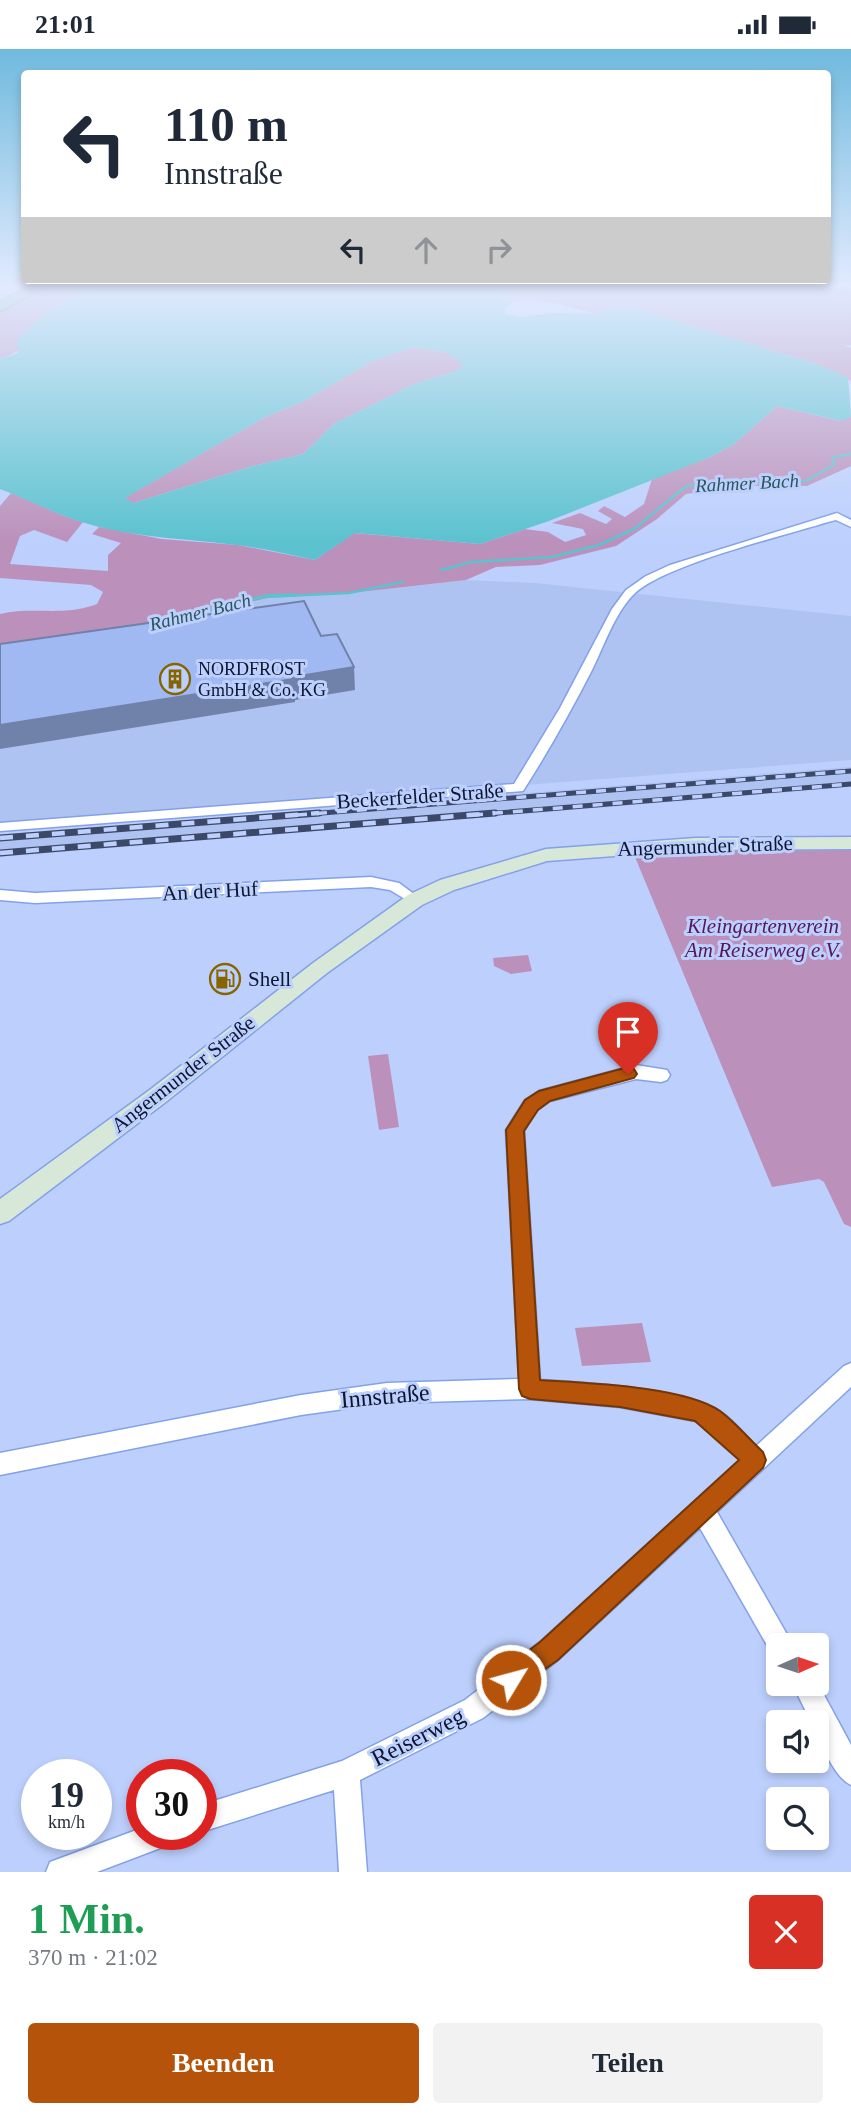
<!DOCTYPE html>
<html lang="de">
<head>
<meta charset="utf-8">
<style>
	body { margin:0; font-family:Georgia,serif; background:#f2f2f3; color:#1f2937; height:100vh; display:flex; flex-direction:column; font-size:26px; white-space:nowrap }
	* { box-sizing:border-box; margin:0 }
	p { font-size:23px; color:#747a83 }
	.icon { flex:none; width:38px; height:38px; fill:none; stroke:currentColor; stroke-width:2; stroke-linecap:round; stroke-linejoin:round }
	.map { position:relative; height:1823px; overflow:hidden }
	.sheet { display:flex; flex-direction:column; background:#fff; flex:1 }
	.sheet>* { flex:none }
	.hud { position:absolute; left:21px; top:21px; width:810px; height:214px; border-radius:7px; box-shadow:0 4px 10px #0003; background:#fff; color:#1f2937; overflow:hidden }
	.needle { width:46px; rotate:87deg }
	.controls { position:absolute; left:766px; top:1584px; display:grid; gap:14px }
	.controls a { display:grid; place-items:center; width:63px; height:63px; border-radius:7px; background:#fff; box-shadow:0 4px 10px #0003; font-size:35px }
	.speed { position:absolute; left:21px; top:1710px; display:flex; gap:14px; font-size:35px; font-weight:700; text-align:center }
	.speed>* { display:grid; place-content:center; width:91px; height:91px; border-radius:50%; background:#fff; box-shadow:0 4px 10px #0003; line-height:1 }
	.speed small { font-size:18px; font-weight:400 }
	.speed .limit { border:10px solid #d22; background:#fff; color:#111 }
	.pin { position:absolute; display:grid; place-items:center; width:60px; height:60px; color:#fff; margin:-72px -30px; border-radius:50% 50% 50% 0; rotate:-45deg; box-shadow:0 0 7px #0007 }
	.pin .icon { rotate:45deg }
	.me { position:absolute; width:77px; margin:-38px; rotate:53deg; stroke-linejoin:round; filter:drop-shadow(0 0 5px #0008) }
	.turn { display:flex; align-items:center; gap:24px; height:147px; padding:0 28px; font-size:32px }
	.turn .icon { width:91px; height:91px; stroke-width:2.5 }
	.turn b { display:block; font-size:49px; line-height:60px }
	.lanes { display:flex; align-items:center; height:66px; padding:0 28px; background:#0003; justify-content:center; gap:35px; direction:ltr }
	.lanes .off { opacity:.35 }
	.round { display:grid; place-items:center; flex:none; width:74px; height:74px; border-radius:7px; background:#f2f2f3 }
	.head { display:flex; align-items:center; justify-content:space-between; height:119px; padding:0 28px }
	h1 { font-size:42px; font-weight:700; line-height:52px; color:#1e9e55 }
	.action { display:flex; gap:14px; margin-top:auto; padding:14px 28px }
	.action a { flex:1; height:80px; border-radius:7px; background:#b45309; color:#fff; font-size:28px; font-weight:700; line-height:80px; text-align:center }
	.action a+a { background:#f2f2f3; color:#1f2937 }
	.status { display:flex; justify-content:space-between; align-items:center; height:49px; padding:0 35px; background:#fff; direction:ltr }
	.status svg { height:19px; fill:currentColor }
	.map>svg:first-child { display:block }
</style>
</head>
<body>
<div class="status"><b>21:01</b><svg viewBox="0 0 49 12"><path d="M0 12V9h3v3zM5 12V6h3v6zM10 12V3h3v9zM15 12V0h3v12zM26 1h20v11H26zM47 4h2v5h-2z"/></svg></div>
<div class="map">
<svg width="851" height="1823" viewBox="0 0 851 1823">
	<rect width="100%" height="100%" fill="#bdd0fd"/>
	<path fill="#afc3f3" d="M466 531 535 534 851 567V711L0 776V612L282 546 342 545Z
		M851 718V738L0 808V786Z"/>
	<path fill="#bb91bb" d="M44 237H97C59 253 36 300 0 310V264Z
		M507 237H816L851 242V296L845 297 851 299V332L816 315 634 259 613 258 597 265 559 255 529 251 513 253 500 241Z
		M413 298 448 304 463 315 457 322 414 335 335 374 303 405 253 417 133 454 124 449 265 368 304 352 372 312Z
		M777 357 841 372 851 368V417L807 437H741L686 445 657 470 616 497 540 516 496 518 466 531 342 545 281 546 0 612V565C33 557 64 568 97 555L103 543 91 536 0 529V457L11 444C37 454 55 465 83 473L67 493 34 481 20 487 10 515 108 522V506L121 494 92 485 99 478 162 490 238 496 315 511 354 484 480 495 525 480 548 483 565 493 586 486 583 480 552 474 580 464 606 475 612 470 598 462 604 457 625 468 644 455 652 430 710 408 734 395Z
		M851 801V1178L844 1175 824 1133 819 1130 772 1138 635 808 719 802Z
		M528 906 532 922 511 925 494 917 493 909Z
		M388 1005 399 1078 379 1081 368 1007Z
		M642 1274 651 1313 582 1317 575 1279Z"/>
	<path fill="#5cc2cf" fill-rule="evenodd" d="M97 237H507L500 241 513 253 505 259V265L520 268 556 264 597 265 613 258 634 259 816 315 848 328 851 368 842 372 777 357 734 395 710 408 549 472 480 495 355 484 315 511C289 506 262 499 236 496 190 490 144 489 99 478 63 469 34 453 0 440V310L18 304 17 292C36 267 68 249 97 237ZM413 298 448 304 463 315 457 322 414 335 335 374 303 405 253 417 133 454 125 449 265 368 304 352 372 312Z"/>
	<g fill="none" stroke-linecap="round" stroke-linejoin="round">
		<path stroke="#5cc2cf" stroke-width="2.5" d="M441 521 472 513 552 508 599 496 634 480 685 438 706 433 806 432 834 416 832 409 851 405
			M264 548 349 544 403 533"/>
		<path stroke="#5cc2cf" stroke-width="3.5" d="M147 575 267 547 295 546"/>
		<g stroke="#83a1e8" stroke-width="3">
			<path id="street" d="M837 464 851 471V478L836 471 828 473C783 487 662 516 633 546 614 566 604 597 592 621 571 662 548 703 523 742L0 782V774L514 735 560 659 612 560 626 541 646 527 670 516Z
				M371 828 399 834 422 851 415 856 390 841 371 838 35 854 0 851V841L35 844Z
				M636 1016 667 1021 670 1026 667 1031 661 1033 636 1030 550 1052 537 1061 524 1082 540 1331C582 1334 689 1339 721 1363 734 1372 745 1386 756 1397L844 1317 851 1314V1338L717 1463 793 1596H779V1607L772 1605 700 1479 558 1611 483 1669 360 1731 367 1823H339L334 1741 201 1783V1756L342 1712 465 1651 540 1593 740 1411 705 1377 695 1372 620 1358 530 1350 387 1354 301 1366 0 1426V1404L301 1346 387 1334 519 1330 506 1081 525 1051 539 1042Z
				M817 1633 851 1696V1736C835 1729 817 1691 817 1673H811L792 1634Z
				M142 1779V1785H175L171 1795 97 1823H46L50 1813Z"/>
		</g>
		<g stroke="#83a1e8" stroke-width="3">
			<path id="secondary" d="M851 788V800L695 801 547 812 454 841 422 856 327 924 167 1052 9 1172 0 1175V1150L151 1040 313 914 408 846 440 831 546 800 695 789Z"/>
		</g>
		<g stroke="#547d64" stroke-width="4">
			<path id="highway" d="M31 237H46L0 262V253Z
				M823 237H851V244Z"/>
		</g>
		<use href="#street" fill="#fff" fill-rule="evenodd"/>
		<use href="#secondary" fill="#d7e8d9" fill-rule="evenodd"/>
		<use href="#highway" fill="#7ab47f" fill-rule="evenodd"/>
		<g stroke="#3c4868" stroke-width="5">
			<path id="rail-far1" d="M297 766 851 722
				M473 766 851 735"/>
		</g>
		<g stroke="#3c4868" stroke-width="7">
			<path id="rail" d="M0 789 319 764
				M0 804 495 764"/>
		</g>
		<use href="#rail-far1" stroke="#bdd0fd" stroke-width="3.5" stroke-dasharray="10" stroke-linecap="butt"/>
		<use href="#rail" stroke="#bdd0fd" stroke-width="4.5" stroke-dasharray="13" stroke-linecap="butt"/>
	</g>
	<path fill="#7082aa" d="M354 618 355 641 295 651V653L0 700V676Z"/>
	<path fill="#a0b9f3" stroke="#7082aa" stroke-width="2" d="M304 552 321 587 337 585 354 618 293 628V630L0 676V595Z"/>
	<linearGradient id="sky" x2="0" y2="1"><stop stop-color="#70bade"/><stop offset="0.48" stop-color="#e1eafe"/><stop offset="1" stop-color="#e1eafe" stop-opacity="0"/></linearGradient>
	<rect width="851" height="492" fill="url(#sky)"/>
	<path fill="#b45309" stroke="#753606" stroke-width="2" d="M628 1018 634 1020 637 1025 634 1029 550 1052 538 1061 524 1082 540 1331C586 1334 684 1337 720 1362 735 1373 749 1390 763 1403L766 1411 763 1419 558 1611 511 1644 502 1640 499 1631 502 1622 540 1593 739 1411 695 1372 620 1358 530 1350 522 1347 519 1340 506 1081 525 1051 539 1042Z"/>
	<defs>
		<g id="building-ring" transform="scale(1.575)"><circle r="9.5" fill="#bdd0fd" stroke="#866500" stroke-width="1.5"/><path d="M-4-6H4V6H1V3H-1V6H-4ZM-2.5-4.3h1.7v1.8h-1.7ZM.8-4.3h1.7v1.8H.8ZM-2.5-1h1.7V.8h-1.7ZM.8-1h1.7V.8H.8Z" fill="#866500"/></g>
		<g id="fuel-ring" transform="scale(1.575)"><circle r="9.5" fill="#bdd0fd" stroke="#866500" stroke-width="1.5"/><path d="M-5.5-6h7V0h2V4h1.3V-2.5L3-4.5l.8-.8L6-3V5H2.5V1h-1V6h-7ZM-4.2-4.7v3.2H.2V-4.7Z" fill="#866500"/></g>
	</defs>
	<g fill-rule="evenodd">
		<use href="#building-ring" x="175" y="630"/>
		<use href="#fuel-ring" x="225" y="930"/>
	</g>
	<g text-anchor="middle" dominant-baseline="central" stroke-width="6" stroke-linejoin="round" paint-order="stroke">
		<g font-size="18" fill="#0c1631" stroke="#bdd0fd" text-anchor="start">
			<text x="198" y="620">NORDFROST<tspan x="198" dy="21">GmbH &amp; Co. KG</tspan></text>
		</g>
		<g font-size="19" font-style="italic" fill="#29565c" stroke="#bdd0fd">
			<text transform="translate(747 434) rotate(-3)">Rahmer Bach</text>
			<text transform="translate(200 563) rotate(-14)">Rahmer Bach</text>
		</g>
		<g font-size="21" fill="#0c1631" stroke="#bdd0fd">
			<text transform="translate(420 747) rotate(-4)">Beckerfelder Straße</text>
			<text transform="translate(705 797) rotate(-2)">Angermunder Straße</text>
			<text transform="translate(210 842) rotate(-3)">An der Huf</text>
			<text transform="translate(183 1025) rotate(-38)">Angermunder Straße</text>
		</g>
		<g font-size="21" font-style="italic" fill="#571759" stroke="#bdd0fd">
			<text x="763" y="877">Kleingartenverein<tspan x="763" dy="24">Am Reiserweg e.V.</tspan></text>
		</g>
		<g font-size="21" fill="#0c1631" stroke="#bdd0fd" text-anchor="start">
			<text x="248" y="930">Shell</text>
		</g>
		<g font-size="24" fill="#0c1631" stroke="#bdd0fd">
			<text transform="translate(385 1347) rotate(-5)">Innstraße</text>
			<text transform="translate(418 1688) rotate(-27)">Reiserweg</text>
		</g>
	</g>
</svg>
<div class="controls">
<a><svg class="needle" viewBox="-14 -14 28 28"><path d="M0-13l5 13h-10z" fill="#e53935"/><path d="M0 13l5-13h-10z" fill="#747a83"/></svg></a>
<a><svg class="icon" aria-label="sound" viewBox="0 0 24 24"><path d="M4 9h4l5-4v14l-5-4H4zM17 9q2 3 0 6"/></svg></a>
<a><svg class="icon" aria-label="search" viewBox="0 0 24 24"><circle cx="10" cy="10" r="6"/><path d="M15 15l6 6"/></svg></a>
</div>
<div class="speed"><div>19<small>km/h</small></div><div class="limit">30</div></div>
<div class="pin" style="left:628px;top:1025px;background:#d93025"><svg class="icon" aria-label="arrive" viewBox="0 0 24 24"><path d="M6 21V4h12l-3 4 3 4H6"/></svg></div>
<svg class="me" style="left:511px;top:1631px" viewBox="-20 -20 40 40"><circle r="17" fill="#b45309" stroke="#fff" stroke-width="3"/><path d="M0-11L8 9 0 5-8 9z" fill="#fff"/></svg>
<div class="hud">
<div class="turn"><svg class="icon" aria-label="left" viewBox="0 0 24 24"><path d="M17 20v-9H6M10 6l-5 5 5 5"/></svg><div><b>110 m</b>Innstraße</div></div>
<div class="lanes"><svg class="icon" aria-label="left" viewBox="0 0 24 24"><path d="M17 20v-9H6M10 6l-5 5 5 5"/></svg><svg class="icon off" aria-label="ahead" viewBox="0 0 24 24"><path d="M12 20V5M6 11l6-6 6 6"/></svg><svg class="icon off" aria-label="right" viewBox="0 0 24 24"><path d="M7 20v-9h11M14 6l5 5-5 5"/></svg></div>
</div>
</div>
<section class="sheet">
<div class="head"><div><h1>1 Min.</h1><p>370 m · 21:02</p></div><a class="round" style="background:#d93025;color:#fff"><svg class="icon" aria-label="close" viewBox="0 0 24 24"><path d="M6 6l12 12M18 6L6 18"/></svg></a></div>
<div class="action"><a>Beenden</a><a>Teilen</a></div>
</section>
</body>
</html>
